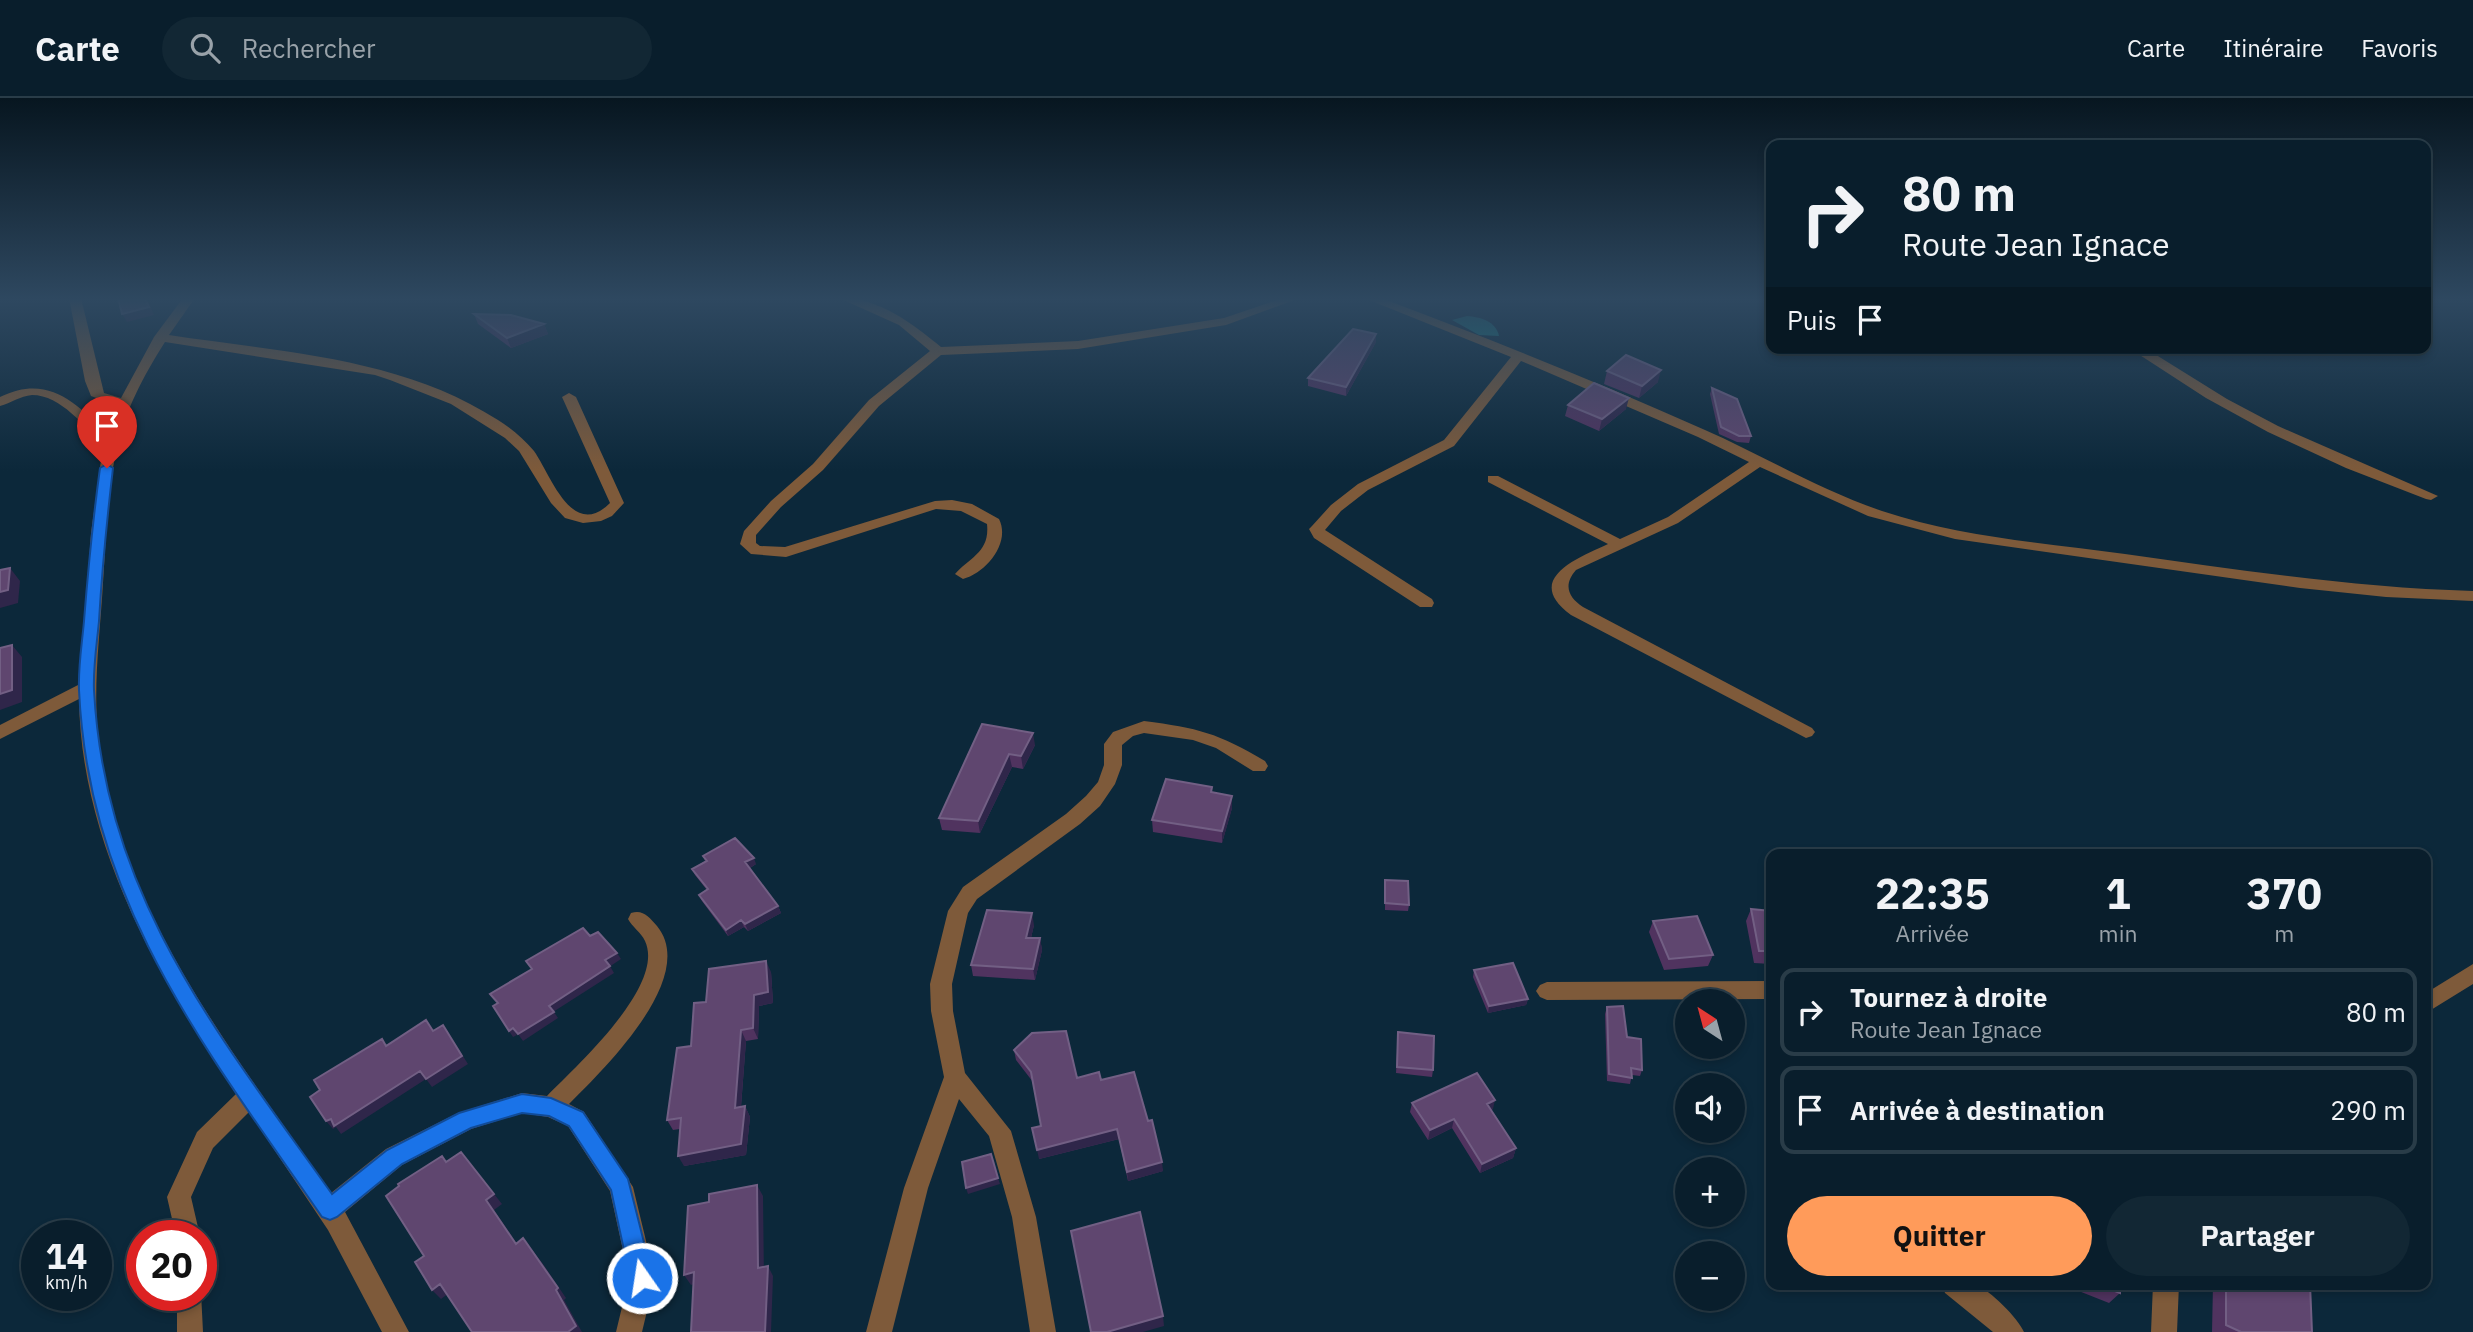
<!DOCTYPE html>
<html lang="fr">
<head>
<meta charset="utf-8">
<style>
	body { margin:0; font-family:"IBM Plex Sans",sans-serif; background:#122734; color:#f1f3f6; height:100vh; display:flex; flex-direction:column; font-size:26px; white-space:nowrap }
	* { box-sizing:border-box; margin:0 }
	p { font-size:23px; color:#99a2a9 }
	.icon { flex:none; width:38px; height:38px; fill:none; stroke:currentColor; stroke-width:2; stroke-linecap:round; stroke-linejoin:round }
	.map { position:relative; flex:1; overflow:hidden }
	.details { position:absolute; left:1766px; top:751px; width:665px; height:441px; display:flex; flex-direction:column; background:#091e2c; border-radius:14px; box-shadow:0 4px 10px #0003,0 0 0 2px #293c48 }
	.details>* { flex:none }
	.guide { position:absolute; left:1766px; top:42px; width:665px; height:214px; border-radius:14px; box-shadow:0 4px 10px #0003,0 0 0 2px #293c48; background:#091e2c; color:#f1f3f6; overflow:hidden }
	.needle { width:46px; rotate:324deg }
	.controls { position:absolute; left:1675px; top:891px; display:grid; gap:14px }
	.controls a { display:grid; place-items:center; width:70px; height:70px; border-radius:50%; background:#091e2c; box-shadow:0 4px 10px #0003,0 0 0 2px #293c48; font-size:35px }
	.speed { position:absolute; left:21px; top:1122px; display:flex; gap:14px; font-size:35px; font-weight:700; text-align:center }
	.speed>* { display:grid; place-content:center; width:91px; height:91px; border-radius:50%; background:#091e2c; box-shadow:0 4px 10px #0003,0 0 0 2px #293c48; line-height:1 }
	.speed small { font-size:18px; font-weight:400 }
	.speed .limit { border:10px solid #d22; background:#fff; color:#111 }
	.pin { position:absolute; display:grid; place-items:center; width:60px; height:60px; color:#fff; margin:-72px -30px; border-radius:50% 50% 50% 0; rotate:-45deg; box-shadow:0 0 7px #0007 }
	.pin .icon { rotate:45deg }
	.me { position:absolute; width:77px; margin:-38px; rotate:347deg; stroke-linejoin:round; filter:drop-shadow(0 0 5px #0008) }
	.turn { display:flex; align-items:center; gap:24px; height:147px; padding:0 21px; font-size:32px }
	.turn .icon { width:91px; height:91px; stroke-width:2.5 }
	.turn b { display:block; font-size:49px; line-height:60px }
	.then { display:flex; align-items:center; height:66px; padding:0 21px; background:#0003; gap:14px; font-size:26px }
	.eta { display:flex; justify-content:space-evenly; align-items:center; height:119px; text-align:center }
	.eta b { font-size:42px; font-weight:700; line-height:49px }
	.cta { display:flex; gap:14px; margin-top:auto; padding:14px 21px }
	.cta a { flex:1; height:80px; border-radius:42px; background:#ff9b5a; color:#111; font-size:28px; font-weight:700; line-height:80px; text-align:center }
	.cta a+a { background:#122734; color:#f1f3f6 }
	ul { padding:0; list-style:none }
	li { display:flex; align-items:center; gap:21px; height:88px; margin:0 14px 10px; padding:0 7px; border:4px solid #293c48; border-radius:14px }
	li div { flex:1 }
	li b { display:block; font-size:26px }
	li em { font-style:normal }
	header { display:flex; align-items:center; gap:42px; box-sizing:border-box; height:98px; padding:0 35px; background:#091e2c; border-bottom:2px solid #293c48 }
	header strong { font-size:33px }
	nav { display:flex; gap:38px; margin-inline-start:auto; font-size:24px }
	.search { width:490px; height:63px; background:#122734; display:flex; align-items:center; gap:18px; box-sizing:border-box; padding:0 24px; border-radius:38px; color:#99a2a9; font-size:26px }
	.map>svg:first-child { display:block }
</style>
</head>
<body>
<header>
<strong>Carte</strong>
<div class="search"><svg class="icon" aria-label="search" viewBox="0 0 24 24"><circle cx="10" cy="10" r="6"/><path d="M15 15l6 6"/></svg>Rechercher</div>
<nav><a>Carte</a><a>Itinéraire</a><a>Favoris</a></nav>
</header>
<div class="map">
<svg width="2473" height="1234" viewBox="0 0 2473 1234">
	<rect width="100%" height="100%" fill="#0c283a"/>
	<path fill="#167e82" d="M1467 218C1480 219 1496 223 1499 238L1479 237 1452 222Z"/>
	<g fill="none" stroke-linecap="round" stroke-linejoin="round">
		<path fill="#7e5a3a" fill-rule="evenodd" d="M69 200H81L104 295 121 300 154 239 183 200H195L169 237C280 254 401 259 498 322 511 330 524 341 534 353 551 377 572 443 610 405L562 299 569 295 576 299 624 405 612 418 601 423 583 425 565 420 551 405 519 353 505 340 451 306 390 282 375 277 165 244C144 277 124 314 116 354 107 396 106 442 103 485 100 536 93 587 98 638 115 809 237 959 331 1095L386 1051 458 1015 522 995 547 998C575 969 666 888 645 843 641 834 632 829 628 821L631 815C643 811 649 819 657 828 699 879 603 972 569 1006L584 1014 633 1089 655 1180 642 1234H616L629 1180 610 1093 568 1028 548 1019 522 1015 471 1031 402 1067 345 1114 409 1234H382L328 1132 249 1014 213 1050 191 1099 200 1138H176L167 1099 197 1034 236 996C158 879 81 746 79 601L0 641V627L80 586 91 435 103 348C85 329 61 297 32 297 20 298 11 305 0 308V299C48 276 75 304 107 336L118 308 91 298 85 283Z
			M839 200C878 199 912 225 941 249L1078 243 1224 220 1283 200H1300L1226 227 1078 251 941 257 879 308 823 372 781 409 756 437V445L760 448 785 449 935 403 952 402 972 406 999 421C1011 445 986 475 963 481L955 476C970 459 990 454 987 426L961 413 936 411 786 459 751 456 740 446 744 433 771 403 813 366 869 302 930 253 899 227Z
			M1364 200H1381C1490 241 1598 284 1705 332 1764 358 1820 392 1882 413 1961 439 2043 445 2125 456 2241 472 2356 490 2473 493V503L2386 499 2300 490 1955 441 1868 418 1760 369 1678 425 1576 472C1563 487 1568 499 1583 509L1812 630 1815 634 1812 638 1806 640 1571 517C1522 481 1578 460 1608 446L1488 384V378H1498L1620 441 1668 419 1749 364 1698 339 1533 268 1521 263 1454 348 1368 392 1341 413 1325 432 1432 501 1434 505 1432 509H1420L1314 440 1309 431 1312 428 1331 407 1358 386 1444 342 1511 259Z
			M2129 250H2145L2227 301 2278 328 2438 398 2431 402 2426 401 2346 370 2268 334 2206 300Z
			M1144 623C1198 630 1218 635 1265 663L1268 668 1265 673H1253L1216 650 1193 642 1144 635 1133 638 1122 647V667L1115 686 1100 708 1080 726 977 801 968 815 952 886 953 913 965 975 1011 1033 1036 1119 1056 1234H1030L1012 1119 989 1038 959 1001 928 1090 892 1234H866L904 1090 944 979 931 913 930 886 948 813 963 789 1066 716 1086 698 1098 684 1104 667V646L1113 634Z
			M2473 866V886L2426 915V895Z
			M1771 883V901L1547 902 1540 899 1536 893 1540 887 1547 884Z
			M1942 1186C1951 1186 1967 1184 1976 1187 1990 1192 2018 1220 2024 1234H1993L1945 1195Z
			M2153 1186H2179L2177 1234H2151Z
			M201 1194 203 1234H177V1197H201Z"/>
	</g>
	<path fill="#50335f" d="M474 216 544 226 548 236 511 250 478 226Z
		M1376 244 1346 298 1308 288V280Z
		M1607 273 1658 284 1639 300 1604 286Z
		M1712 290 1751 338 1749 345 1737 344 1719 336 1710 296Z
		M1568 307 1626 311 1599 333 1565 318Z
		M982 626 1035 647 1023 671 1012 669 980 735 942 732 939 720Z
		M1212 689V694L1232 710 1222 745 1153 734 1152 722Z
		M703 758 756 766 750 770 778 808 781 815 748 833 744 829 728 838 702 803 699 797 707 792 695 777 692 771 705 763Z
		M1385 782 1409 807 1408 813 1385 812Z
		M1751 811 1771 813V866L1754 865 1746 823Z
		M1653 823 1713 857 1708 868 1664 872 1649 834Z
		M1034 827 1031 840H1040L1042 852 1035 882 973 878 971 867Z
		M1474 872 1528 901 1526 907 1488 915 1473 879Z
		M771 874 773 905 759 908 758 941 746 943 741 1009 745 1008 750 1019 746 1057 684 1068 680 1031 673 1032 667 1022 706 904Z
		M1607 909 1627 939 1642 972 1640 978 1632 977 1630 986 1607 983 1605 916Z
		M1398 934 1433 972 1432 979 1396 975Z
		M1014 952 1077 980 1101 982 1148 1023 1163 1073 1128 1083 1119 1041 1039 1061 1041 1028 1033 984 1016 962Z
		M1412 1005 1493 1011 1491 1012 1516 1050 1513 1060 1480 1075 1452 1030 1428 1042 1410 1014Z
		M2061 1186H2120V1195L2109 1205Z
		M2213 1186H2310L2312 1234H2212Z"/>
	<path fill="#2f264a" d="M145 200H147L154 217 127 224 122 216Z
		M544 226 548 236 511 250 507 240Z
		M1376 236V244L1346 298V289Z
		M1661 272 1658 284 1639 300 1642 288Z
		M1629 300 1626 311 1599 333 1602 321Z
		M10 470 20 483 18 505 0 510V494Z
		M12 547 22 559V604L0 612V596Z
		M1033 635 1035 647 1023 671 1021 658Z
		M1009 656 1012 669 980 735 978 723Z
		M1232 698V710L1222 745V733Z
		M754 760 756 766 748 771 745 764Z
		M778 808 781 815 748 833 745 826Z
		M1032 815 1034 827 1028 852 1026 840Z
		M741 822 744 829 728 838 726 832Z
		M1040 840 1042 852 1035 882 1033 871Z
		M617 855 621 861 609 869 605 862Z
		M766 863 771 874 773 905 759 908 758 941 753 930 754 897Z
		M610 868 614 875 553 914 549 908Z
		M1528 901 1526 907 1488 915 1489 908Z
		M554 914 558 920 523 943 518 936Z
		M443 927 468 966 432 989 426 981 341 1036 336 1029 333 1031 326 1023Z
		M513 930 517 937 513 939 509 933Z
		M741 932 746 943 740 1020 735 1010Z
		M1495 1002 1493 1011 1485 1015 1487 1006Z
		M745 1008 750 1019 746 1057 684 1068 678 1058Z
		M1454 1021 1452 1030 1428 1042 1430 1032Z
		M1117 1031 1119 1041 1039 1061 1037 1052Z
		M1516 1050 1513 1060 1480 1075 1482 1066Z
		M461 1054 502 1106 494 1112 524 1156 486 1102Z
		M1162 1064 1163 1073 1128 1083 1127 1074Z
		M998 1080 1000 1086 968 1096 966 1090Z
		M757 1087 763 1098 764 1181 758 1170Z
		M523 1140 543 1166 566 1200 564 1202 582 1234H568Z
		M768 1168 773 1178 771 1234H765Z
		M694 1174 700 1184 691 1187 684 1177Z
		M440 1186 449 1195 441 1201 432 1192Z
		M1163 1218 1164 1228 1143 1234H1107Z"/>
	<path fill="#5f466f" stroke="#725f84" stroke-width="2" d="M118 200H145L149 209 122 216Z
		M474 216 511 217 544 226 507 240Z
		M1353 231 1376 236 1346 289 1308 280Z
		M1626 257 1661 272 1642 288 1607 273Z
		M1594 285 1629 300 1602 321 1568 307Z
		M1712 290 1737 301 1751 338H1739L1721 329Z
		M10 470 8 492 0 494V472Z
		M12 547V592L0 596V550Z
		M982 626 1033 635 1021 658 1009 656 978 723 939 720Z
		M1166 681 1212 689 1211 694 1232 698 1222 733 1152 722Z
		M735 740 754 760 745 764 778 808 745 826 741 822 726 832 699 797 708 791 692 771 707 763 703 758Z
		M1385 782 1408 783 1409 807 1385 805Z
		M1751 811 1771 813V853H1759Z
		M987 812 1032 815 1026 840H1040L1033 871 971 867Z
		M1697 818 1713 857 1669 861 1653 823Z
		M583 830 590 838 598 834 617 855 605 862 610 868 549 908 554 914 518 936 513 930 509 933 493 908 498 905 490 896 532 871 526 863Z
		M766 863 768 894 754 897 753 930 741 932 735 1010 745 1008 741 1046 678 1058 681 1020 667 1022 677 950 691 948 694 905 706 904 709 871Z
		M1513 865 1528 901 1489 908 1474 872Z
		M1623 908 1627 939 1641 941 1642 972 1631 970 1632 980 1609 976 1607 909Z
		M426 922 433 933 443 927 462 958 426 981 420 973 334 1028 331 1021 326 1023 310 999 320 992 314 982 382 941 386 948Z
		M1066 933 1077 980 1099 974 1101 982 1134 974 1148 1023 1152 1022 1162 1064 1127 1074 1117 1031 1037 1052 1032 1030 1041 1028 1031 974 1014 952 1032 935Z
		M1398 934 1434 938 1433 972 1397 969Z
		M1477 975 1495 1002 1487 1006 1516 1050 1482 1066 1454 1021 1430 1032 1412 1005Z
		M461 1054 494 1096 486 1102 516 1146 523 1140 558 1190 556 1192 576 1228 568 1234H472L440 1186 432 1192 415 1164 424 1158 386 1098 399 1088 398 1086 442 1058 446 1064Z
		M991 1056 998 1080 966 1090 962 1064Z
		M757 1087 758 1170 768 1168 765 1234H691L694 1174 684 1177 688 1108 709 1104V1096Z
		M1140 1114 1163 1218 1107 1234H1091L1071 1133Z
		M2097 1186H2120V1195Z
		M2226 1186H2310L2312 1234H2241L2226 1227Z"/>
	<linearGradient id="sky" x2="0" y2="1"><stop stop-color="#071620"/><stop offset="0.54" stop-color="#2e4860"/><stop offset="1" stop-color="#2e4860" stop-opacity="0"/></linearGradient>
	<rect width="2473" height="373" fill="url(#sky)"/>
	<path fill="#1a73e8" stroke="#114b97" stroke-width="2" d="M107 366 113 370C107 421 102 472 99 523 97 545 93 569 94 592 105 799 217 934 332 1096L387 1052 459 1015 522 996 551 1000 583 1014 628 1081 653 1180 650 1188 642 1191 633 1188 630 1180 611 1092 569 1028 549 1018 522 1015 471 1030 402 1066 337 1119 330 1122 322 1119C206 951 89 806 79 592 78 569 82 546 84 523 88 472 93 421 100 370Z"/>
</svg>
<div class="controls">
<a><svg class="needle" viewBox="-14 -14 28 28"><path d="M0-13l5 13h-10z" fill="#e53935"/><path d="M0 13l5-13h-10z" fill="#99a2a9"/></svg></a>
<a><svg class="icon" aria-label="sound" viewBox="0 0 24 24"><path d="M4 9h4l5-4v14l-5-4H4zM17 9q2 3 0 6"/></svg></a>
<a>+</a>
<a>−</a>
</div>
<div class="speed"><div>14<small>km/h</small></div><div class="limit">20</div></div>
<div class="pin" style="left:107px;top:370px;background:#d93025"><svg class="icon" aria-label="arrive" viewBox="0 0 24 24"><path d="M6 21V4h12l-3 4 3 4H6"/></svg></div>
<svg class="me" style="left:642px;top:1180px" viewBox="-20 -20 40 40"><circle r="17" fill="#1a73e8" stroke="#fff" stroke-width="3"/><path d="M0-11L8 9 0 5-8 9z" fill="#fff"/></svg>
<div class="guide">
<div class="turn"><svg class="icon" aria-label="right" viewBox="0 0 24 24"><path d="M7 20v-9h11M14 6l5 5-5 5"/></svg><div><b>80 m</b>Route Jean Ignace</div></div>
<div class="then">Puis<svg class="icon" aria-label="arrive" viewBox="0 0 24 24"><path d="M6 21V4h12l-3 4 3 4H6"/></svg></div>
</div>
<section class="details">
<div class="eta">
<div><b>22:35</b><p>Arrivée</p></div>
<div><b>1</b><p>min</p></div>
<div><b>370</b><p>m</p></div>
</div>
<ul>
<li><svg class="icon" aria-label="right" viewBox="0 0 24 24"><path d="M7 20v-9h11M14 6l5 5-5 5"/></svg><div><b>Tournez à droite</b><p>Route Jean Ignace</p></div><em>80 m</em></li>
<li><svg class="icon" aria-label="arrive" viewBox="0 0 24 24"><path d="M6 21V4h12l-3 4 3 4H6"/></svg><div><b>Arrivée à destination</b></div><em>290 m</em></li>
</ul>
<div class="cta"><a>Quitter</a><a>Partager</a></div>
</section>
</div>
</body>
</html>
